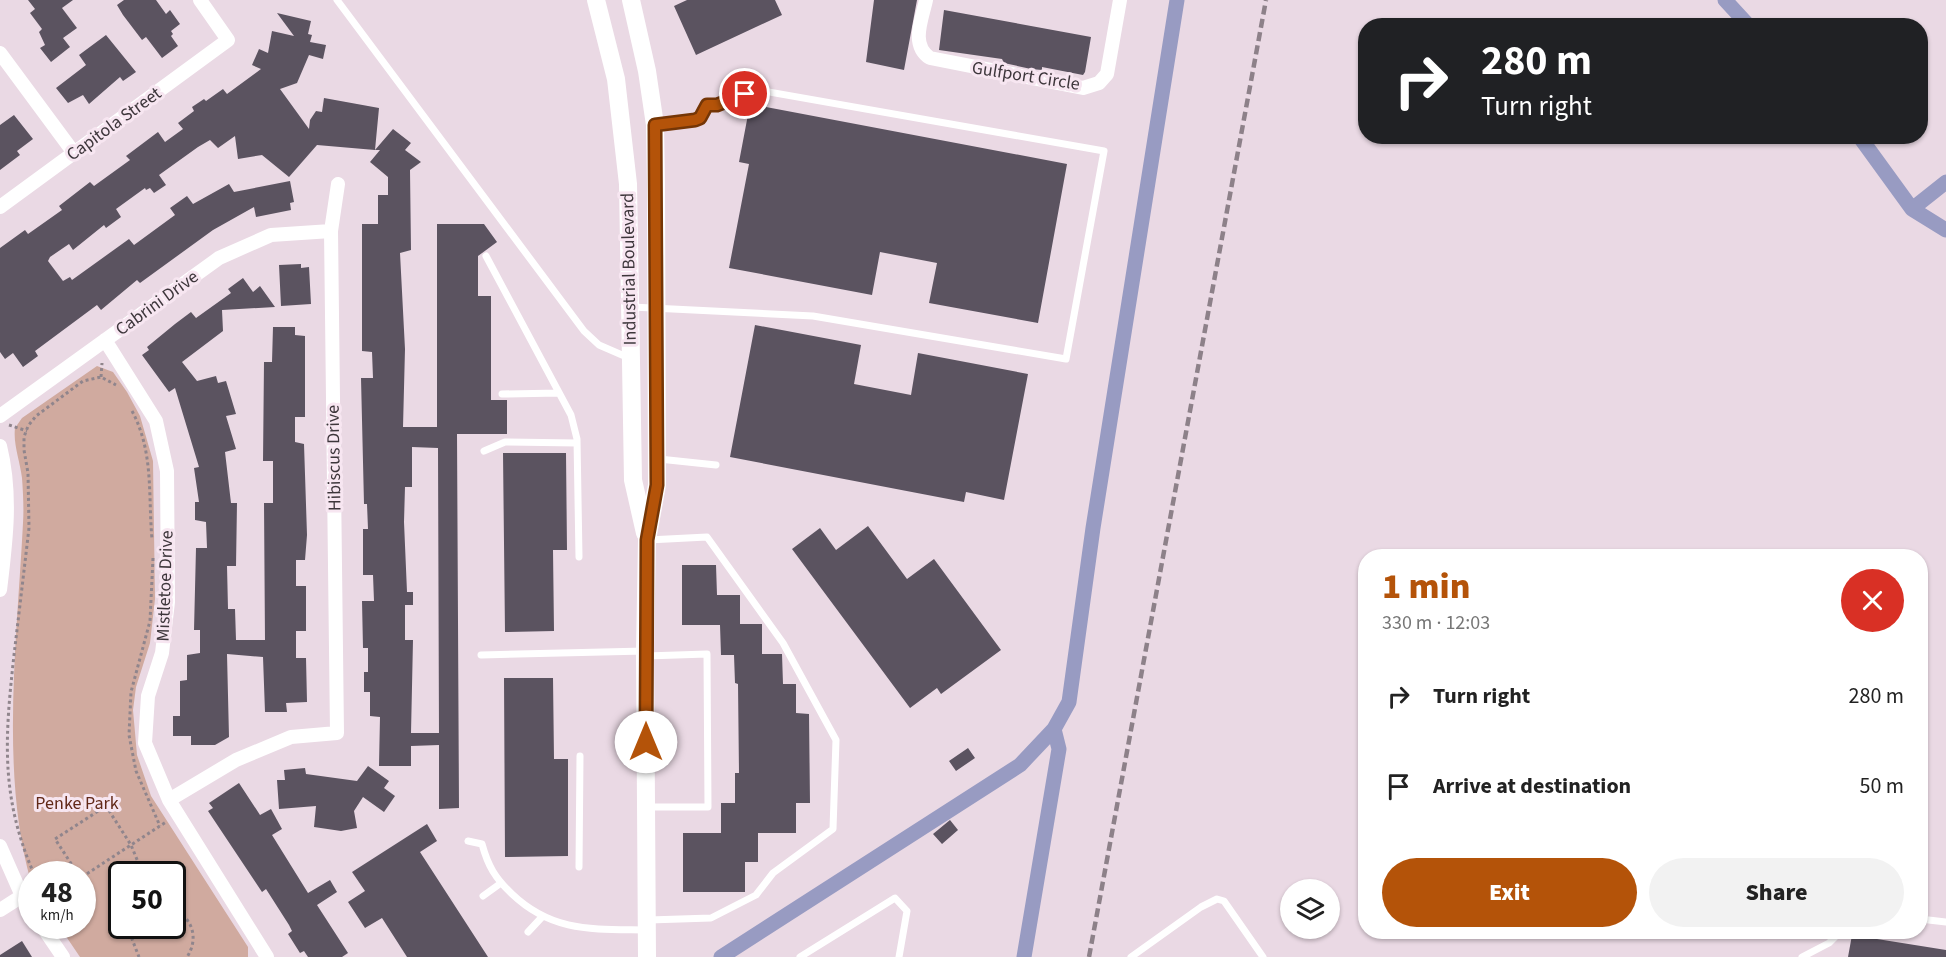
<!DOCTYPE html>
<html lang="en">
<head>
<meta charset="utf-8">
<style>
	body { margin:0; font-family:"Source Sans 3",sans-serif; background:#f2f2f2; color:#222; height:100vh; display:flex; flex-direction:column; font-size:22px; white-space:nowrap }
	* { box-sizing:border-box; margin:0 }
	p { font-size:20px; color:#767676 }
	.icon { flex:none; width:33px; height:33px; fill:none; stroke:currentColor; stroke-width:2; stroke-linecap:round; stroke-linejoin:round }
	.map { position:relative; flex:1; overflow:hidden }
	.details { position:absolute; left:1358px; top:549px; width:570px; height:390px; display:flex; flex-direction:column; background:#fff; border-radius:24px; box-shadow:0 2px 4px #0004 }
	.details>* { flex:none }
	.banner { position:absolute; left:1358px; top:18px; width:570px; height:126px; border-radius:24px; box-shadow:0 2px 4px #0004; background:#202124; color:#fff; overflow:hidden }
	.controls { position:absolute; left:1280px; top:879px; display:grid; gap:12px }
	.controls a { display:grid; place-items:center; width:60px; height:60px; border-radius:50%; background:#fff; box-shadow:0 2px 4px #0004; font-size:30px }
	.speed { position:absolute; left:18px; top:861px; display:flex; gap:12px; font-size:30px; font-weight:700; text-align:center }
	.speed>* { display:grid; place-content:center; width:78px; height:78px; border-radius:50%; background:#fff; box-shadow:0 2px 4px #0004; line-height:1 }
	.speed small { font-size:15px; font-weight:400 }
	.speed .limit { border:3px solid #111; border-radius:9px; background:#fff; color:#111 }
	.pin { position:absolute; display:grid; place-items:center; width:51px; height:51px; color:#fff; margin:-26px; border:3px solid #fff; border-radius:50%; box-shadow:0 2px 6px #0007 }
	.me { position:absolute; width:66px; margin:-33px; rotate:0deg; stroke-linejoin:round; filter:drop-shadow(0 0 4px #0008) }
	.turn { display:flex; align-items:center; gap:21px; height:126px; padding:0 24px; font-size:27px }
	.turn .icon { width:78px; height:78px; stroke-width:2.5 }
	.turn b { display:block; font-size:42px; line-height:51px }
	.round { display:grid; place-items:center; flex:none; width:63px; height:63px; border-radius:32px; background:#f2f2f2 }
	.summary { display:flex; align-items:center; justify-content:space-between; height:102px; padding:0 24px }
	h1 { font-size:36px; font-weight:800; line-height:45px; color:#b45309 }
	.action { display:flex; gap:12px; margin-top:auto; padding:12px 24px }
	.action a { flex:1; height:69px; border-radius:36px; background:#b45309; color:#fff; font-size:24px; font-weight:800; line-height:69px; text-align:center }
	.action a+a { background:#f2f2f2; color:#222 }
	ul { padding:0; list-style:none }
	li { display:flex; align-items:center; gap:18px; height:90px; padding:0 24px }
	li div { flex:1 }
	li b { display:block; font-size:22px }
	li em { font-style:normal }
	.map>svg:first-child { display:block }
</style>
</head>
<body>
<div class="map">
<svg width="1946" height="957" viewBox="0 0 1946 957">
	<rect width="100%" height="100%" fill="#ead9e4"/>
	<path fill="#d0aa9f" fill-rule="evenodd" d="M97 366 113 372 127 392 140 416 153 461 155 599 150 643 136 687 133 710 137 755 151 796 248 947V957H80L59 926H82V874H32L31 882C0 774 17 639 23 523 24 508 23 492 22 478 20 461 13 444 15 428L22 418ZM122 874H172V926H122Z"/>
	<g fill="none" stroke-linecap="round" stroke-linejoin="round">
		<path stroke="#989bc2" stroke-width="15" d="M1725 0 1749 26
			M1859 136 1912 209 1946 230
			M1912 209 1946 182
			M721 957 1020 765 1054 729 1069 702 1093 528 1177 0
			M1024 957 1059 749 1054 729"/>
	</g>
	<path fill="#5b5360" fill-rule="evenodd" d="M28 0H73L62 8 77 28 63 38 70 47 51 62 40 48 45 45 39 32 42 29 30 13 35 9Z
		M124 0H156L166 14 170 10 180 24 171 31 173 34 171 36 178 46 162 58 146 37 142 40 123 15 117 5Z
		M687 0H775L782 15 696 55 674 6Z
		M874 0H917L904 70 866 62Z
		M944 10 1091 37 1085 72 1083 75 1042 67V70L1031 69 1004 63 1002 59 939 50Z
		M277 13 311 21 308 34 312 35 310 42 326 45 323 59 309 55 297 83 280 89 309 129 310 120 316 111 322 112 324 98 379 108 375 150 317 145 289 177 262 155 238 159 235 136 218 148 210 140 198 147 159 175 166 185 154 193 150 188 146 190 145 188 116 209 121 217 106 228 104 225 73 250 69 244 50 257 48 261 63 281 70 277 72 280 129 239 134 245 175 215 170 208 187 196 193 204 229 184 234 192 290 181 294 202 290 203 291 210 256 217 254 207 213 230 140 283 137 280 101 310 97 305 35 351 38 356 23 367 13 353 5 359 0 352V248L25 230 28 234 62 210 59 206 90 182 94 186 130 160 126 156 158 132 165 142 183 129 178 123 194 111 192 107 204 99 206 101 223 89 227 94 261 69 252 65 259 49 268 53 272 31 294 36Z
		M106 35 136 72 123 81 120 77 89 104 83 95 68 103 56 88 86 65 79 55Z
		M750 104 1067 164 1038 323 929 303 937 263 880 252 872 295 729 268 749 164 739 162Z
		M14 115 33 139 17 151 20 155 0 170V125Z
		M393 129 411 143 405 150 421 162 410 170 411 250 400 253 405 349 403 427H437V224H484L497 242 478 256V296H491V400H507V434H457L459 808 439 809V745L411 746V766H379L380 717 370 716V692H364V672H368V648H363L362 601H374L373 575H363V529H368L367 504H364L361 378H373L372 352 362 351V224H378V195H388V177L370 162 380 150H375ZM412 447 438 448 439 733H411L413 640H405V605H413V592H407L404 522 405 487H412Z
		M301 264V268L309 267 311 304 281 306 279 265Z
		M243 278 253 292 260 286 275 307 222 310 223 331 182 362 197 381 216 376 218 383 226 381 236 414 226 416 236 449 225 452 231 503H237L236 566H227L228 609H235L236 640H265L264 503H273V461H263L264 362H272L273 327H295V335L305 336V417H295V442L304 444 307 535 305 560H296V586H306V631H296V658H306L307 702 286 703 287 712H265L263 657 227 654 229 737 215 745H191V736H173V716H180V681L187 680V655L200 653V630H194L196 548H207L206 522 195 520V502H199L194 468 199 467 175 388 169 392 142 355 149 350 147 347 175 324 191 312 196 318 231 293 228 289Z
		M755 325 861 345 854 384 911 395 918 353 1028 374 1004 500 966 492 964 502 730 457Z
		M503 453H566L567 550H553L554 631 505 632Z
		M868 526 907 579 934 559 1001 650 941 694 937 688 910 708 792 549 820 528 836 550Z
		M682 565H716L717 595H740V624H762V654H782L783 684H796V713L809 714 810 803H796V833H758V862H745V892H683V833H721V803H735V773H739L738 684 735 683 734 655H721L720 625H682Z
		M504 678H553L554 759H568V856L505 857Z
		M968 748 975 758 956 771 949 761Z
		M368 766 389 781 384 788 395 796 384 812 363 797 354 811 357 828 341 831 314 827 316 806 279 809 277 780H285L284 770 305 768 306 774 357 781Z
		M239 783 260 815 271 809 282 829 272 835 308 893 330 880 337 892 317 905 348 953 342 957H308L304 951 300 953 288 934 292 931 289 925 266 889 262 892 208 811 213 808 209 803Z
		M950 820 958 830 942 844 933 834Z
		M427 824 437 841 420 852 488 957H407L382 918 365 928 348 902 365 891 352 872Z
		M1852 935 1946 950V957H1848Z
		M22 941 32 957H0V955Z"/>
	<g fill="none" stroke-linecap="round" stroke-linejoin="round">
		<path stroke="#90858c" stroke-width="3" stroke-dasharray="3 3" stroke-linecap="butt" d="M101 377 102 363
			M132 411C154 452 148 495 152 539
			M9 425 27 431
			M153 558 150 621 131 692 129 735 136 771 160 826
			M34 874C0 796 5 737 14 655 19 613 24 571 29 528L28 473 24 450V437L28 426 36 416 83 381 101 377 116 385
			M78 874 55 839 106 806 131 845 143 874
			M82 877 166 822
			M172 909C193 917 199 939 187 957
			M135 926 132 939 139 957"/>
		<path stroke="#fff" stroke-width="7" d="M337 0 584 331 599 345 629 358
			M486 256 571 415 577 439 579 557
			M632 307 813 316 1066 359 1104 151 758 90 717 105H707L700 118 695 120 655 125
			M502 394 559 393
			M484 451 505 442 577 443
			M659 459 716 465
			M648 540 707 537 783 643 836 740 833 829 773 873 756 895 711 918 649 920
			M481 655 645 651
			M646 656 707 654 708 807H649
			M468 841 482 844C488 866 495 878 512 894 553 933 594 929 647 930
			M579 867 580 756
			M483 896 501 883
			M1920 919 1946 922
			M528 932 542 917
			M800 957 895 898 907 911 899 957
			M1131 957 1201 907 1217 899 1224 901 1263 957
			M1802 957 1829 943 1840 932"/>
		<path stroke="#fff" stroke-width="14" d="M926 0C922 19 910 45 930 58L1083 88 1099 83 1107 74 1120 0
			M0 53 74 153
			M0 207 228 40 200 0
			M105 340 156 421 167 471 168 602 162 653 148 696 145 743 169 800 267 957
			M0 416 219 258 271 235 331 231
			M0 446C12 495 6 541 0 590
			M169 800 236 760 291 737 337 733 331 231 338 184
			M0 846 22 896 32 910
			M0 910 22 896
			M42 926 63 957"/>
		<path stroke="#fff" stroke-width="18" d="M596 0 616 79 628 184 633 480 645 533
			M631 0 647 71 655 125 656 184 657 485 647 540 645 651 647 957"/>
		<path stroke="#8d8189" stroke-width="4.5" stroke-dasharray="9 4.5" stroke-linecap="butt" d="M1089 957 1266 0"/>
	</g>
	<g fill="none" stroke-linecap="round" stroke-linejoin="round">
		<g stroke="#753606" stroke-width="15">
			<path id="route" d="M646 742 647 540 657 485 655 125 695 120 700 118 707 105H717L745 94"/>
		</g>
		<use href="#route" stroke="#b45309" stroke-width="10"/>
	</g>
	<g text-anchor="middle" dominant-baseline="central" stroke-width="6" stroke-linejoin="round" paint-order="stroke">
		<g font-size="18" fill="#3d363b" stroke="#f7e6f1">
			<text transform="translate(1026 76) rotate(9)">Gulfport Circle</text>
			<text transform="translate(114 124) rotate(-36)">Capitola Street</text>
			<text transform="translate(629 269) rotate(-91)">Industrial Boulevard</text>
			<text transform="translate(157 303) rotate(-36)">Cabrini Drive</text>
			<text transform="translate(334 458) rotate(-91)">Hibiscus Drive</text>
			<text transform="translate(165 586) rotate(-88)">Mistletoe Drive</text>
		</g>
		<g font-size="18" fill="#612817" stroke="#f7e6f1">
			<text x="77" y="803">Penke Park</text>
		</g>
	</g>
</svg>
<div class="controls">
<a><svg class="icon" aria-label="layers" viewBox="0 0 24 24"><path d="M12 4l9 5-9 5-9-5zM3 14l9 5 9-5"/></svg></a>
</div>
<div class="speed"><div>48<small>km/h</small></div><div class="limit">50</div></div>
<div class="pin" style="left:745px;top:94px;background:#d93025"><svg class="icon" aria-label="arrive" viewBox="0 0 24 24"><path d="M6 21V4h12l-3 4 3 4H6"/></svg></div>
<svg class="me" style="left:646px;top:742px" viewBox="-20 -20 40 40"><circle r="19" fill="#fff"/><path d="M0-13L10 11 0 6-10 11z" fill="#b45309"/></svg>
<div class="banner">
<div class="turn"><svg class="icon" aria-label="right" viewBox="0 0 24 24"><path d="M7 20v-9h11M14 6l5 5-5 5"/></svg><div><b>280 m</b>Turn right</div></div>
</div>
<section class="details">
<div class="summary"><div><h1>1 min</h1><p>330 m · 12:03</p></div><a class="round" style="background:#d93025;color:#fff"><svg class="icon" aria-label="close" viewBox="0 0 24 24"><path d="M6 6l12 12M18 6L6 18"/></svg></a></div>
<ul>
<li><svg class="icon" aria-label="right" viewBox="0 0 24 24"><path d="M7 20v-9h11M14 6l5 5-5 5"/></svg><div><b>Turn right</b></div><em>280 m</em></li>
<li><svg class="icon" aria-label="arrive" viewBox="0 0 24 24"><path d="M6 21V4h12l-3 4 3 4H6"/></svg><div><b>Arrive at destination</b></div><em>50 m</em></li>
</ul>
<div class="action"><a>Exit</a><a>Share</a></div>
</section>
</div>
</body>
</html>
